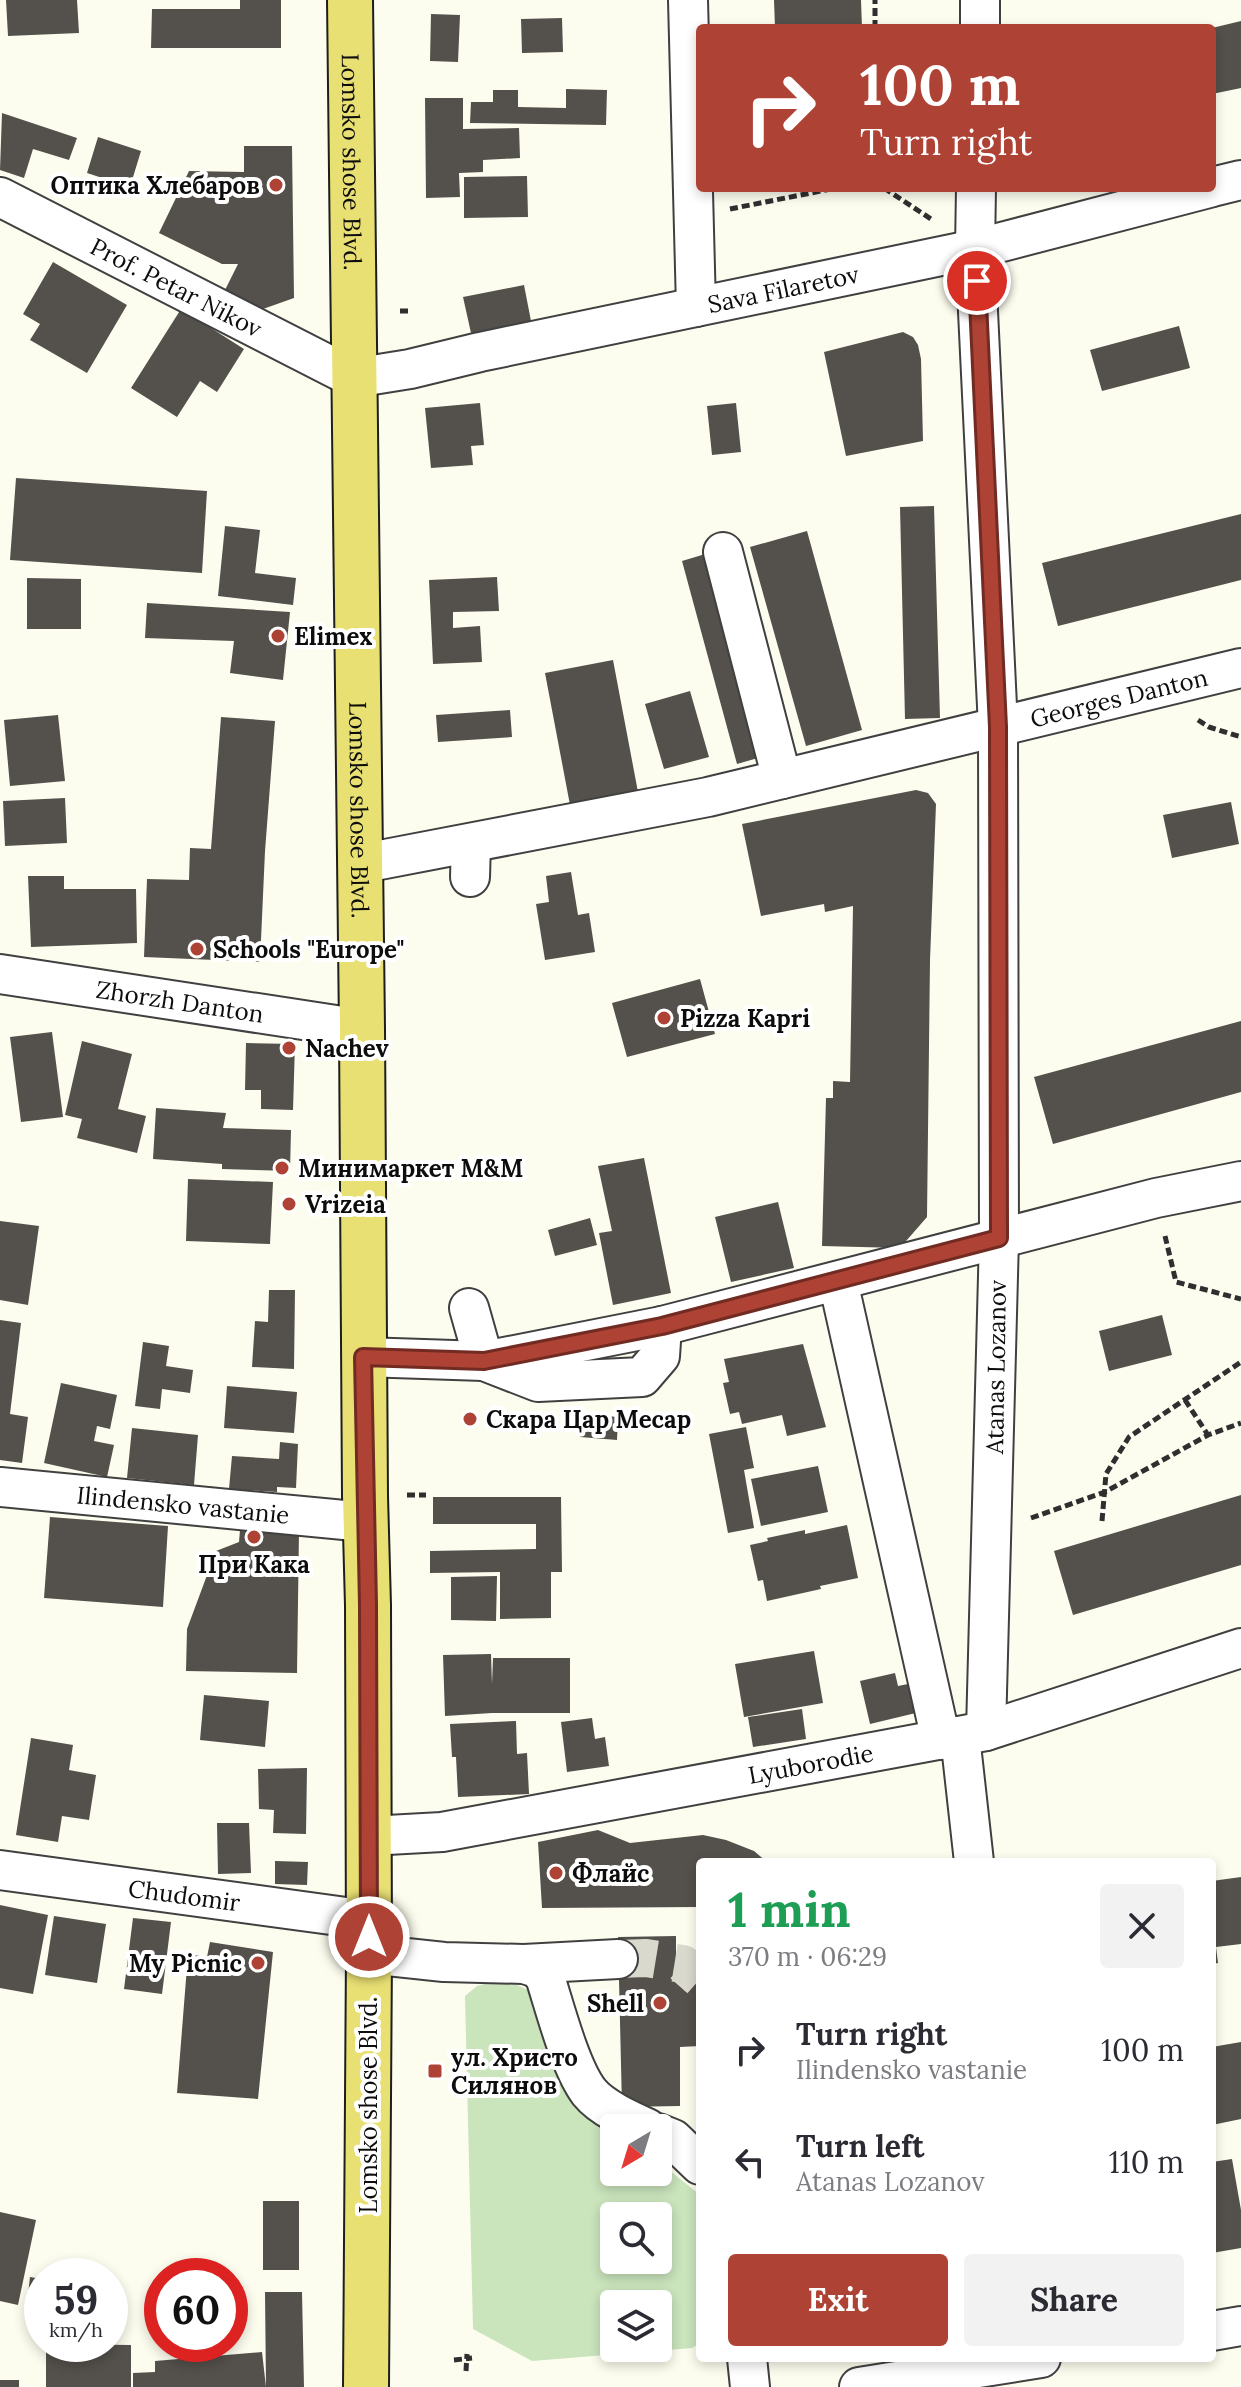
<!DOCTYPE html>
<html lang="en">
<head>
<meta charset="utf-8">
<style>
	body { margin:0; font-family:Lora,serif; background:#f2f2f3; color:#2b2b33; height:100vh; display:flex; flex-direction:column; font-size:30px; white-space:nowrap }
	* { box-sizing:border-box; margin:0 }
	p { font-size:26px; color:#7c7c81 }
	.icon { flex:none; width:44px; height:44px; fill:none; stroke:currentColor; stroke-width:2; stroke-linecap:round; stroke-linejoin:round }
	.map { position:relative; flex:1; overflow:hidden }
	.side { position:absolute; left:696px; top:1858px; width:520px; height:504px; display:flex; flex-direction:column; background:#fff; border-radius:8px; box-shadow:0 4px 12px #0003 }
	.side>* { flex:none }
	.guide { position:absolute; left:696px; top:24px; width:520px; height:168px; border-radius:8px; box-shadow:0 4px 12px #0003; background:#ae4234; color:#fff; overflow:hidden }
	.needle { width:52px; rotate:218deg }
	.buttons { position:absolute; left:600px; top:2114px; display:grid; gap:16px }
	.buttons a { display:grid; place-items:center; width:72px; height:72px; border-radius:8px; background:#fff; box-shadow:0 4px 12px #0003; font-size:40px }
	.speed { position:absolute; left:24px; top:2258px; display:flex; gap:16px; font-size:40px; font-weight:700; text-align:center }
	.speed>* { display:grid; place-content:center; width:104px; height:104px; border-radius:50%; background:#fff; box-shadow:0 4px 12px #0003; line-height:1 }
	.speed small { font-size:20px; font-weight:400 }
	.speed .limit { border:12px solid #d22; background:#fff; color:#111 }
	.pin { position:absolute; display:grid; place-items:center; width:68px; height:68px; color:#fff; margin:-34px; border:4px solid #fff; border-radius:50%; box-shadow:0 2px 8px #0007 }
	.me { position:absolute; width:88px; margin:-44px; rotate:0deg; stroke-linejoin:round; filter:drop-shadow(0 0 6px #0008) }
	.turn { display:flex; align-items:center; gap:28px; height:168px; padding:0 32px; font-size:36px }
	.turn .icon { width:104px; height:104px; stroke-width:2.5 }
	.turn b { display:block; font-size:56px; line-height:68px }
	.round { display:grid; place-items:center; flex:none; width:84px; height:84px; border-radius:8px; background:#f2f2f3 }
	.headline { display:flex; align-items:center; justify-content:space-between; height:136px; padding:0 32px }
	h1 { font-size:48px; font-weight:700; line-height:60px; color:#1e9e55 }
	.button { display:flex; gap:16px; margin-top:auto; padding:16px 32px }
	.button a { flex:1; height:92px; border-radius:8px; background:#ae4234; color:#fff; font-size:32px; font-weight:700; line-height:92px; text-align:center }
	.button a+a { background:#f2f2f3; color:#2b2b33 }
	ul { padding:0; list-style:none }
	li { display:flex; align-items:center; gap:24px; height:112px; padding:0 32px }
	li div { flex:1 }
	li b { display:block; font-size:30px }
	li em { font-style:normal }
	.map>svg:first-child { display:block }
</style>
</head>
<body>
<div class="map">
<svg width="1241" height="2387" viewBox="0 0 1241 2387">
	<rect width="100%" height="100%" fill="#fdfdef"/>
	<path fill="#cae4bc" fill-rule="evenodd" d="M497 1981 513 1983 530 1991C540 2019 555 2083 573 2104 583 2116 600 2126 614 2134V2172H658V2161L700 2195V2343L692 2348 532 2361 473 2329 465 1996 477 1986ZM614 2216H658V2260H614ZM614 2304H658V2348H614Z"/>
	<path fill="#54504b" d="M6 0H77L79 33 8 36Z
		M240 0H281V48H151L152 9H240Z
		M774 0H861L862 28H775Z
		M431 14 460 15 458 62 430 61Z
		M562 18 563 52 522 53 521 19Z
		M1241 21V88L1212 94V28Z
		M566 89 607 90 606 125 470 123 471 102H493V90H518V107L566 108Z
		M425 98H463V129L519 128 520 158 483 160V172L459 173 460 197 426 198Z
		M2 113 77 138 69 160 33 149 24 178 0 170Z
		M98 137 141 151 130 187 87 173Z
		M244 146H292L294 298 263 309 225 290 238 264H222L159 233 189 171 244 172Z
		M527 176 528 217 464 218V177Z
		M53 262 127 305 87 373 30 340 40 324 23 314Z
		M524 285 531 321 471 333 463 297Z
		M181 309 244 349 217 392 200 381 177 417 131 388Z
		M1179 326 1190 368 1102 391 1090 350Z
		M903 332 913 337 918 345 921 359 923 441 846 456 824 352Z
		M480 403 484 445 471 446 473 465 431 468 425 408Z
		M736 403 741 452 712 455 707 406Z
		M16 478 207 491 202 573 10 560Z
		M934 506 940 718 905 719 900 507Z
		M1241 514V580L1058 626 1042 563Z
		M225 526 260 530 255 573 296 578 293 605 218 596Z
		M807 531 862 730 806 746 750 547Z
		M712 552 768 755 737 764 682 561Z
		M497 577 499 611 453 612V628L480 626 482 662 433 664 429 580Z
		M27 578 81 579V629H27Z
		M147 603 290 612 283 680 230 673 234 641 145 638Z
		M613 660 638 792 570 805 545 673Z
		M690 691 709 757 664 769 645 704Z
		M510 710 512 737 438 742 436 715Z
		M58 715 65 781 10 786 4 720Z
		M221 717 275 721 265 851 260 962 144 957 147 879 189 880 190 848 211 849Z
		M916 790 928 793 936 804 930 960 927 1217 900 1248 822 1246 826 1098H833V1081L850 1082 853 906 825 912 824 904 761 916 742 824Z
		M65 798 67 843 5 846 3 801Z
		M1231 802 1239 844 1172 858 1163 815Z
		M571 872 578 915 589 913 595 952 545 960 536 904 549 902 546 876Z
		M28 876H64V889H136L137 943 31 947Z
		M700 979 715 1034 627 1057 612 1003Z
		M1241 1021V1092L1053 1144 1034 1077Z
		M52 1032 63 1117 21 1122 10 1037Z
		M82 1041 132 1054 118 1109 146 1116 137 1153 77 1138 82 1119 65 1115Z
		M246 1043 295 1044 293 1110 261 1109V1090H245Z
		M156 1108 226 1113 223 1128 291 1130 290 1171 222 1169V1164L153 1159Z
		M644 1158 671 1293 613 1305 599 1233 612 1231 598 1166Z
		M188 1179 273 1182 270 1244 186 1241Z
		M778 1202 794 1268 731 1282 715 1217Z
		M590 1218 597 1245 555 1256 548 1230Z
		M0 1221 39 1226 28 1305 0 1300Z
		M269 1290H295L294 1369 252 1367 255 1321 268 1322Z
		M1162 1315 1172 1355 1109 1371 1099 1331Z
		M0 1320 21 1323 10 1414 28 1417 22 1463 0 1460Z
		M143 1342 169 1346 166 1366 193 1370 190 1393 162 1389 160 1409 135 1406Z
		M803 1344 826 1427 787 1436 782 1415 742 1424 739 1412 730 1414 723 1383 729 1382 724 1359Z
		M61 1383 117 1395 110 1429 97 1426 94 1441 114 1445 107 1477 44 1463Z
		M227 1386 297 1392 294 1433 224 1428Z
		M581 1414 618 1417 617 1440 580 1437Z
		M746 1427 754 1468 744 1470 754 1528 728 1533 709 1434Z
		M132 1428 198 1435 194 1485 127 1478Z
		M280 1442 298 1444 296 1488 277 1487V1492L229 1489 232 1456 279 1459Z
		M818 1466 828 1512 761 1526 751 1479Z
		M1241 1495V1565L1073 1615 1054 1551Z
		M433 1497H561L562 1572H551V1618L500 1619V1572L430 1573V1551L536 1549V1524H433Z
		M50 1517 168 1526 163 1607 44 1598Z
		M847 1525 858 1578 820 1586 821 1589 767 1601 763 1580 758 1581 750 1545 768 1541 767 1538 805 1530V1534Z
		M240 1530 299 1531 297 1673 186 1671 187 1629 216 1551 239 1542Z
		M497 1576 496 1621 451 1620V1577Z
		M814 1651 823 1703 744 1717 735 1664Z
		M491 1654 492 1684 493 1658H570V1713H492L445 1716 443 1655Z
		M895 1673 898 1686 913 1683 920 1712 870 1724 860 1681Z
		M204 1695 269 1701 265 1747 200 1740Z
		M802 1709 806 1739 753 1747 748 1717Z
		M592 1718 595 1739 605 1737 609 1766 567 1772 561 1722Z
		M516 1721 517 1754 527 1753 529 1794 458 1797 456 1757H452L450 1724Z
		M31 1738 73 1745 69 1770 96 1775 89 1820 62 1816 58 1842 16 1835Z
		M307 1768 306 1834 273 1833 274 1810 259 1809 258 1769Z
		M217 1823H249L251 1873 218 1874Z
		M598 1830 630 1843 703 1835 726 1840 754 1851 767 1862H700V1907L542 1908 538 1842Z
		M275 1861 308 1862 307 1885 275 1884Z
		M1241 1877V1944L1216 1947 1218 1963 1212 1964V1881Z
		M0 1905 48 1915 33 1994 0 1988Z
		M54 1916 106 1924 97 1983 45 1975Z
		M133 1918 171 1922 162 1994 124 1989Z
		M676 1936V1957L700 1956V2046L680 2047V2106L622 2107 618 1937Z
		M210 1942 273 1952 258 2099 177 2093 188 1954 207 1957Z
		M1241 2042V2119L1212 2125V2047Z
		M1232 2159 1241 2210V2248L1212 2253V2162Z
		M263 2201H299V2270H263Z
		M0 2212 36 2220 18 2305 0 2301Z
		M30 2277 42 2279V2323L25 2321Z
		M265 2292H302L304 2387H266Z
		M46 2344 131 2345V2387H46Z
		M262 2352 266 2387H133V2373L155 2372V2361Z
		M0 2380H19V2387H0Z"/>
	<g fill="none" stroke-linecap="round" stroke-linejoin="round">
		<path stroke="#d9d9cd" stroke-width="38" stroke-dasharray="38 19" stroke-linecap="butt" d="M618 1959 646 1958 683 1964 700 1979"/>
		<g stroke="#404040" stroke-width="42">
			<g id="minor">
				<path d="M688 0 696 307"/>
				<path d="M980 28V0"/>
				<path d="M1212 187 1241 180"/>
				<path d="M976 188 975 249 998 727 999 1238 986 1731"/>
				<path id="s1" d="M0 197 354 378 410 369 480 352 975 249 1209 188"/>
				<path d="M723 552 782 779"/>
				<path id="s2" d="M359 864 708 797 1241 668"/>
				<path d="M470 877 471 844"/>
				<path id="s3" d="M0 974 362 1029"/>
				<path d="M838 1281 941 1740"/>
				<path d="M469 1308 484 1361 538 1382 642 1377 660 1356 662 1326"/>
				<path d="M363 1357 484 1361 662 1326 1156 1198 1241 1181"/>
				<path id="s4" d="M0 1487 365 1522"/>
				<path d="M960 1736 974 1862"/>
				<path id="s5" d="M369 1836 442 1832 986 1731 1241 1648"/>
				<path id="s6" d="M0 1870 368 1920"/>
				<path d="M369 1954 444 1962 524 1964 537 1968 545 1977C555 2008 570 2067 589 2092 602 2108 629 2120 647 2128"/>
				<path d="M524 1964 618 1959"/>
				<path d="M658 2133 673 2139 700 2165"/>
				<path d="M1212 2331 1241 2326"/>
				<path d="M747 2358 750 2387"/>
				<path d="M859 2387 1041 2358"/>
			</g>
		</g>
		<g stroke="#1e1e1e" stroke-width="48">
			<g id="major">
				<path id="s7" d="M350 0 362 1029 365 1496 368 1605 369 1954 366 2387"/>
			</g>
		</g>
		<path stroke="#2f2f2f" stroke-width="5" stroke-dasharray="8 4" stroke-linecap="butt" d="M875 28V0
			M884 188 931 219
			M730 209 836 188
			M400 311H409
			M1198 720 1209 727 1241 737
			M1165 1236 1176 1282 1241 1299
			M1185 1400 1208 1435
			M407 1495H426
			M1031 1518 1105 1492 1208 1435 1241 1423
			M1102 1521 1106 1474 1129 1437 1241 1362
			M454 2360 472 2358
			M466 2371 467 2354"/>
		<use href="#minor" stroke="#fff" stroke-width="38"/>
		<use href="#major" stroke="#e9e073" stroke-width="44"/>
	</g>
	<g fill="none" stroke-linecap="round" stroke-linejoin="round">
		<g stroke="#712b22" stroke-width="20">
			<path id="route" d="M369 1937 368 1605 363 1357 484 1361 662 1326 999 1238 998 727 977 281"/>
		</g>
		<use href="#route" stroke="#ae4234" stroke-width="14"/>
	</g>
	<g fill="#ae4234" stroke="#fff" stroke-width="3">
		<circle cx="276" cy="185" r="8"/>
		<circle cx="278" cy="636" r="8"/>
		<circle cx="197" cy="949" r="8"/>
		<circle cx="664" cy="1018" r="8"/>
		<circle cx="289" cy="1048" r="8"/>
		<circle cx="282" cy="1168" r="8"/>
		<circle cx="289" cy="1204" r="8"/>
		<circle cx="470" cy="1419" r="8"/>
		<circle cx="254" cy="1537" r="8"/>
		<circle cx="556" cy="1873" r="8"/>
		<circle cx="258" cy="1963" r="8"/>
		<circle cx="660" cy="2003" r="8"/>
		<rect x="427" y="2063" width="16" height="16" rx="4"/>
	</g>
	<g text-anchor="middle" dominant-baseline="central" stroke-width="8" stroke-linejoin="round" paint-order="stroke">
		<g font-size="24" fill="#0d0d0d" stroke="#fff">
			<text stroke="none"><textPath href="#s7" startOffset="162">Lomsko shose Blvd.</textPath></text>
			<text stroke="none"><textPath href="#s1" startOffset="198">Prof. Petar Nikov</textPath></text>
			<text stroke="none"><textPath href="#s1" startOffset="836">Sava Filaretov</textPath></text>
			<text stroke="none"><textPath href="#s2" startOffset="778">Georges Danton</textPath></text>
			<text stroke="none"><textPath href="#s7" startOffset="810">Lomsko shose Blvd.</textPath></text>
			<text stroke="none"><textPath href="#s3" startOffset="182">Zhorzh Danton</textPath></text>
			<text transform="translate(996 1367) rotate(-89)">Atanas Lozanov</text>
			<text stroke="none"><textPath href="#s4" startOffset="184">Ilindensko vastanie</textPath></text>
			<text stroke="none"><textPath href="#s5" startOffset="448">Lyuborodie</textPath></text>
			<text stroke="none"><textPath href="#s6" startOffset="186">Chudomir</textPath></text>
			<text transform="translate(368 2105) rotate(-90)">Lomsko shose Blvd.</text>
		</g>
		<g font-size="24" font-weight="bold" fill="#0d0d0d" stroke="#fff" text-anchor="start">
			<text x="260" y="185" text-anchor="end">Оптика Хлебаров</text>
			<text x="294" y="636">Elimex</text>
			<text x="213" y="949">Schools "Europe"</text>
			<text x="680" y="1018">Pizza Kapri</text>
			<text x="305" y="1048">Nachev</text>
			<text x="298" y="1168">Минимаркет М&amp;М</text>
			<text x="305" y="1204">Vrizeia</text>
			<text x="486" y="1419">Скара Цар Месар</text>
			<text x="254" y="1564" text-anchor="middle">При Кака</text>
			<text x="572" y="1873">Флайс</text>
			<text x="242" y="1963" text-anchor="end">My Picnic</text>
			<text x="644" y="2003" text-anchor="end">Shell</text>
			<text x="451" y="2057">ул. Христо<tspan x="451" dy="28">Силянов</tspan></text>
		</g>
	</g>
</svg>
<div class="buttons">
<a><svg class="needle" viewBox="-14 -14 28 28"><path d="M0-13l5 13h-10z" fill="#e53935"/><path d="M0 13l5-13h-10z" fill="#7c7c81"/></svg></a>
<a><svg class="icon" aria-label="search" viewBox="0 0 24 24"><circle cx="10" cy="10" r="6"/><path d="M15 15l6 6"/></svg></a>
<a><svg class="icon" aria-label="layers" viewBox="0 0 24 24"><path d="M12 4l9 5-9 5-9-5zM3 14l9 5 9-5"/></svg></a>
</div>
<div class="speed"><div>59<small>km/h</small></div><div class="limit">60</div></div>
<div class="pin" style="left:977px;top:281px;background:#d93025"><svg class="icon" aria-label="arrive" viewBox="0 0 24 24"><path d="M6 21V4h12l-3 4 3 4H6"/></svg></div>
<svg class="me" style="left:369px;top:1937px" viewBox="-20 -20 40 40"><circle r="17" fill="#ae4234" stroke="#fff" stroke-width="3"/><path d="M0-11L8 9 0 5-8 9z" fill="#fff"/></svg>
<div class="guide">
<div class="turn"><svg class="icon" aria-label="right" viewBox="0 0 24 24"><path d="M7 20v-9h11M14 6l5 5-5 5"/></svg><div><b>100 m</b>Turn right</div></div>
</div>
<section class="side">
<div class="headline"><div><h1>1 min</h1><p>370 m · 06:29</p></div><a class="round"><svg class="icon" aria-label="close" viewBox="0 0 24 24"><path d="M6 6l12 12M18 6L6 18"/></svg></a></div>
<ul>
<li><svg class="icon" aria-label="right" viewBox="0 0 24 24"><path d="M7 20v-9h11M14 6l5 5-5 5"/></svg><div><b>Turn right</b><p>Ilindensko vastanie</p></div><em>100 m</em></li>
<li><svg class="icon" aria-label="left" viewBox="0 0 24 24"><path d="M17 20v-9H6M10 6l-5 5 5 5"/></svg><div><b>Turn left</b><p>Atanas Lozanov</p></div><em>110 m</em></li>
</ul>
<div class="button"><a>Exit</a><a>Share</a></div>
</section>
</div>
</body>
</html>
